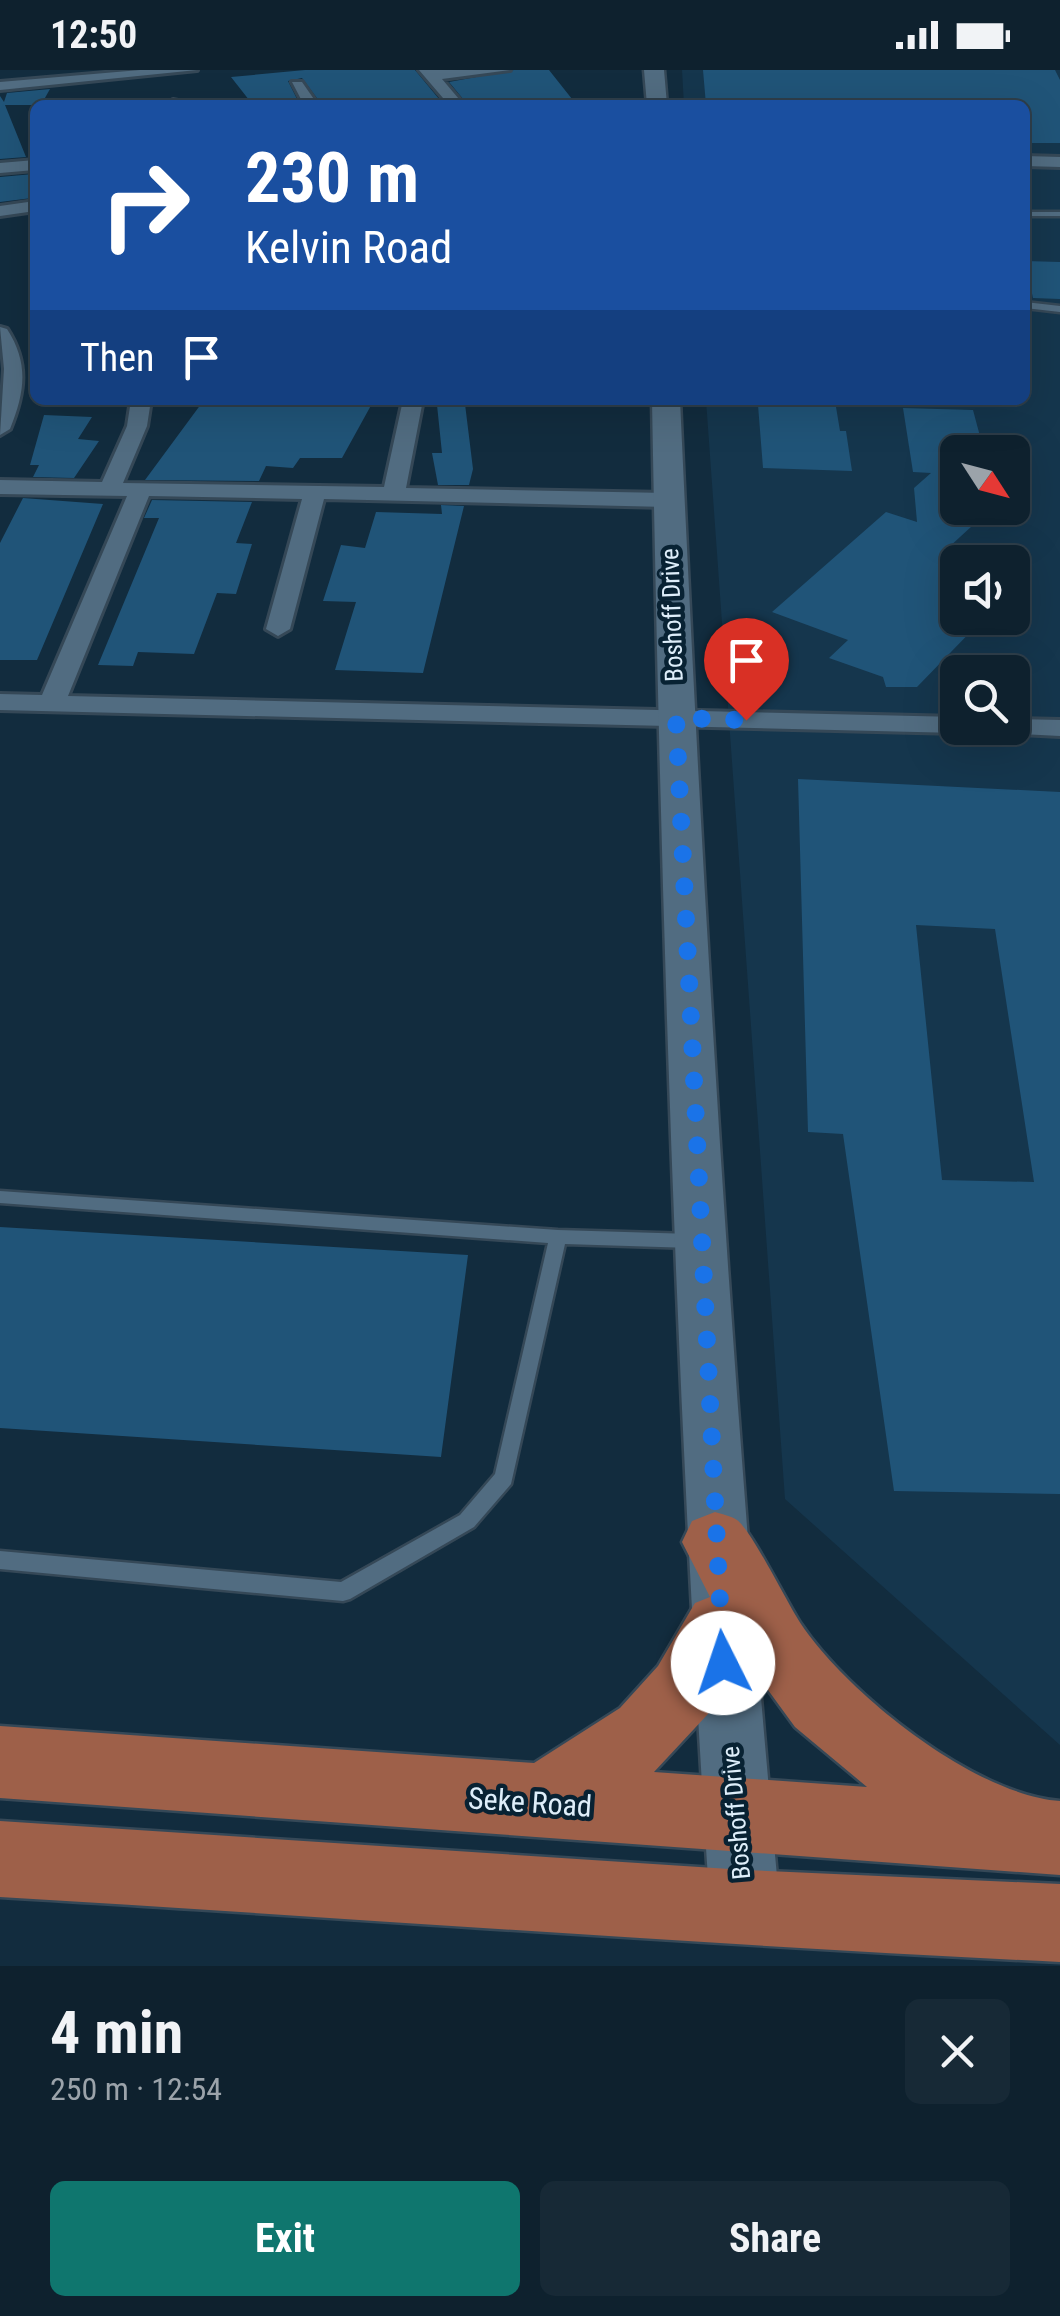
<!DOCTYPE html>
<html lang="en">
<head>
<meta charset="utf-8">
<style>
	body { margin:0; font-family:"Roboto Condensed",sans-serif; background:#172936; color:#f1f3f6; height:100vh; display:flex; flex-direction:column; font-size:38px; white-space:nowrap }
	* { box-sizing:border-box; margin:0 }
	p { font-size:32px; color:#9ba3aa }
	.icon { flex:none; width:55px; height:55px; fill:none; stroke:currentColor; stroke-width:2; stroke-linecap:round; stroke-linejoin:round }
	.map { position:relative; height:1896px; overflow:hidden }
	.side { display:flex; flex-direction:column; background:#0e212e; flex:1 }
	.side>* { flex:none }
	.top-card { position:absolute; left:30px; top:30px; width:1000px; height:305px; border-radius:15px; box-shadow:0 10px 40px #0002,0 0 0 2px #2e3e4a; background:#1a4fa0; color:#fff; overflow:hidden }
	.needle { width:65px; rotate:126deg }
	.controls { position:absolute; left:940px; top:365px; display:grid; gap:20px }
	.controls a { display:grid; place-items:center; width:90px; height:90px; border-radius:15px; background:#0e212e; box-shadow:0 10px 40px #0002,0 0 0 2px #2e3e4a; font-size:50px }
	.pin { position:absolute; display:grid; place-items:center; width:85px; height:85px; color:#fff; margin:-102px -42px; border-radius:50% 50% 50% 0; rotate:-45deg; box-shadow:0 0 10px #0007 }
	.pin .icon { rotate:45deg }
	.me { position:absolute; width:110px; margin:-55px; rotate:356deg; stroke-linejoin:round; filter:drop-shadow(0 0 8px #0008) }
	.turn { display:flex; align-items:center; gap:35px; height:210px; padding:0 50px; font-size:45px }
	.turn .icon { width:130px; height:130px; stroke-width:2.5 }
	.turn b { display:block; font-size:70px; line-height:85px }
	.then { display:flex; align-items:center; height:95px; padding:0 50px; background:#0003; gap:20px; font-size:38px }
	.round { display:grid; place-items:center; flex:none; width:105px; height:105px; border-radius:15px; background:#172936 }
	.summary { display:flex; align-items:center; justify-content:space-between; height:170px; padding:0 50px }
	h1 { font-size:60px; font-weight:700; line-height:75px }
	.action { display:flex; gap:20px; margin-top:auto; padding:20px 50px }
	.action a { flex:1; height:115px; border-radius:15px; background:#0f766e; color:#fff; font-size:40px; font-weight:700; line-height:115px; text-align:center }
	.action a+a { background:#172936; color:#f1f3f6 }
	.status { display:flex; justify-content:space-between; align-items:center; height:70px; padding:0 50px; background:#0e212e; direction:ltr }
	.status svg { height:28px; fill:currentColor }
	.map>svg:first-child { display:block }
</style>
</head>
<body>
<div class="status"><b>12:50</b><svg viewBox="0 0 49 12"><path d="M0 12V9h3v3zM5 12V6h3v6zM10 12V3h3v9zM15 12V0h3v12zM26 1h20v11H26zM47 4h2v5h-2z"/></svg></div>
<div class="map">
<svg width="1060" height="1896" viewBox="0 0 1060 1896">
	<rect width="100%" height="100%" fill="#122c3e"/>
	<path fill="#15364d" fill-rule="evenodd" d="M682 0H1060V1675L785 1429 706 330H1025V35H684ZM958 382H1012V438H958ZM958 492H1012V548H958ZM958 602H1012V658H958Z"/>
	<path fill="#205478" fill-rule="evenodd" d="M305 0H415L444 35H322L302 8 288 11 300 35H253L231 7Z
		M514 0H549L572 29 468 35 449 12Z
		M703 0H1055L1060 10V73H1025V35H706Z
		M50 19 41 35H5L26 87 0 89V26L4 32 7 23Z
		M33 104 32 128 0 132V107Z
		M1025 191 1060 192V229L1033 228Z
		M204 330H374L342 388H300L293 398 266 396 259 411 145 410Z
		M465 334 473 399 469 415H438L432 383H442L437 335Z
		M758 335 836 337 840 361H846L852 401 763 398Z
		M903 338 973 340 981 370 992 371 994 382H958V455L972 456 948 478 958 481V548H984L917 617H886L883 607 829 588 848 570 772 542 886 442 917 452 914 418 931 403 913 402Z
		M44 345 92 347 78 369 99 371 74 408 33 407 39 395H30Z
		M23 428 103 434 37 590H0V473Z
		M152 430 252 432 236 473 252 474 236 524 217 523 194 584 138 582 133 596 98 595 159 448H144Z
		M441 435 464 436 423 603 335 600 356 532 323 531 341 475 365 478 376 442 442 444Z
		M798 709 1060 722V1424L894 1421 843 1064 808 1062ZM916 855 995 859 1034 1112 942 1110Z
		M0 1157 468 1185 441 1387 0 1358Z"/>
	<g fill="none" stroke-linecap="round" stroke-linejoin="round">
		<g stroke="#354857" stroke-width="5">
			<path id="lane" d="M1025 142H1060V146H1025Z
				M1025 232 1060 236V242L1025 238Z
				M0 1121 558 1160 692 1164 698 1166 701 1171 698 1176 692 1178 565 1174 511 1414 474 1457 350 1529 343 1531 0 1499V1481L341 1512 460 1445 495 1404 548 1173 0 1133Z"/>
		</g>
		<g stroke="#354857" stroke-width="6">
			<path id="street" d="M140 0H197L0 20V12Z
				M419 0H510L442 9 464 35H449Z
				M292 12H302L318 35H304Z
				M173 30 178 31 180 35H166Z
				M1025 86 1060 87V97L1025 96Z
				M35 90V100L0 103V93Z
				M35 131V141L0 146V136Z
				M0 257 7 259C29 293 25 322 10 359L0 365 4 299Z
				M131 330H151L147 356 123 413 384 417 403 330H423L406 418 667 423 678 430 667 437 324 429 290 559 278 566 266 559 302 429 149 426 68 626 958 647V658H970L958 663 0 640V624L42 625 127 426 0 424V410L102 412 127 356Z
				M1012 649 1060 650V666L1003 663 999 658H1012Z"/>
		</g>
		<g stroke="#354857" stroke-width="5">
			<path id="secondary" d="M644 0H664L667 35H647Z
				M652 330H680C703 833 732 1336 780 1838L769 1862 745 1873 721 1862 710 1838C676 1336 661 833 652 330Z"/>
		</g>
		<g stroke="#354857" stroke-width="5">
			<path id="primary" d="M715 1442C721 1444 731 1446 737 1450 752 1461 787 1533 801 1554 848 1624 975 1725 1060 1731V1805L0 1728V1656L534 1693 620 1638 658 1596 695 1533 710 1527 682 1472 692 1451ZM741 1583 795 1657 867 1717 654 1702 708 1644Z
				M0 1751 745 1800 1060 1814V1892C706 1875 353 1848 0 1827Z"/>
		</g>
		<use href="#lane" fill="#516c81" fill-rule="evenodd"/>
		<use href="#street" fill="#516c81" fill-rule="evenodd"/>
		<use href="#secondary" fill="#516c81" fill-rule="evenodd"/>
		<use href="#primary" fill="#9e6049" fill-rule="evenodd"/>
	</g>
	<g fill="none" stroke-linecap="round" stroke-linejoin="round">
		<path stroke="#1a73e8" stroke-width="18" stroke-dasharray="0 32.4" d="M723 1593 676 648 746 650"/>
	</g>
	<g text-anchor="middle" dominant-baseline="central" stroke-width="9" stroke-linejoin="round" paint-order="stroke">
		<g font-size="25" fill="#deeefa" stroke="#082233">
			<text transform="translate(672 545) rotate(-92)">Boshoff Drive</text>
			<text transform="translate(736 1743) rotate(-95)">Boshoff Drive</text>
		</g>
		<g font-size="30" fill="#deeefa" stroke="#082233">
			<text transform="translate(530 1732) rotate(4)">Seke Road</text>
		</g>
	</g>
</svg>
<div class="controls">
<a><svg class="needle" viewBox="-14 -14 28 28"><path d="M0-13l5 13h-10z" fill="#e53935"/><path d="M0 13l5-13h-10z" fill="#9ba3aa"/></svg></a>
<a><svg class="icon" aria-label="sound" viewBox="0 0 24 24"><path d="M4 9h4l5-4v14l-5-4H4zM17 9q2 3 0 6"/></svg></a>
<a><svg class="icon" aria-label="search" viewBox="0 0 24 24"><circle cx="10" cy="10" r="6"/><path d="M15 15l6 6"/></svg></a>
</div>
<div class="pin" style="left:746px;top:650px;background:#d93025"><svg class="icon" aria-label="arrive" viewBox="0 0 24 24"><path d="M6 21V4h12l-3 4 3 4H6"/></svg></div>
<svg class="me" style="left:723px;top:1593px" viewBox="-20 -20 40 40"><circle r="19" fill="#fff"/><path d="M0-13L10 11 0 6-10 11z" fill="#1a73e8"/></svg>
<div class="top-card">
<div class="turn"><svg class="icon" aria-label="right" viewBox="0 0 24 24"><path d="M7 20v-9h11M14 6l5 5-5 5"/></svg><div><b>230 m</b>Kelvin Road</div></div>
<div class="then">Then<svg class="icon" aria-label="arrive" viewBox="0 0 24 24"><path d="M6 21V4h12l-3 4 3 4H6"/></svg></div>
</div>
</div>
<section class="side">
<div class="summary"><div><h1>4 min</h1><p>250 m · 12:54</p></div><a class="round"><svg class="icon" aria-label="close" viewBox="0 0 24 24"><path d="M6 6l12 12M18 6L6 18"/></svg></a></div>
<div class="action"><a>Exit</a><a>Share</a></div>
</section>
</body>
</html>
